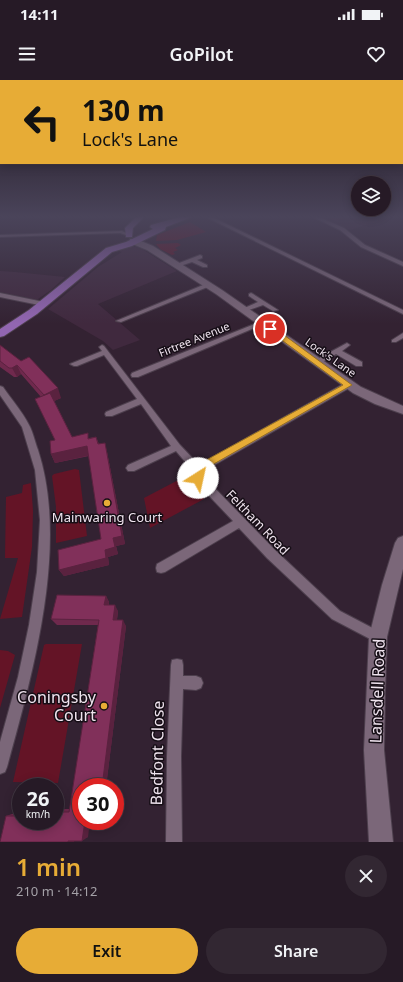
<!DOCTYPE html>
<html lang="en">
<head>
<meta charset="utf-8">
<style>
	body { margin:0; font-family:"Noto Sans",sans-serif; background:#322732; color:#f1f3f6; height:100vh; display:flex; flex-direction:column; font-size:15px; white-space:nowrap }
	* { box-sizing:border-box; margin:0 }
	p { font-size:13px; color:#a4a1a7 }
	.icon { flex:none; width:22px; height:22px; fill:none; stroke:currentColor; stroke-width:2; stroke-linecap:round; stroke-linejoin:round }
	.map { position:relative; height:762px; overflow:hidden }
	.details { display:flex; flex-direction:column; background:#261a26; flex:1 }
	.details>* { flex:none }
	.guide { position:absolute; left:0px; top:0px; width:403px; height:84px; box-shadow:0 2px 10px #0003,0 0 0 1px #423843; background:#e7ac36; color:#111; overflow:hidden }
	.buttons { position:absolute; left:351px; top:96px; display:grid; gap:8px }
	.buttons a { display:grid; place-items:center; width:40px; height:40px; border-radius:50%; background:#261a26; box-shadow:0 2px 10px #0003,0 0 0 1px #423843; font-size:20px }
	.speed { position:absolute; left:12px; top:698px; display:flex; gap:8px; font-size:20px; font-weight:700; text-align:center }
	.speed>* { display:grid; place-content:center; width:52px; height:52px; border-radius:50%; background:#261a26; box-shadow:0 2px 10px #0003,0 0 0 1px #423843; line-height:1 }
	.speed small { font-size:10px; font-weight:400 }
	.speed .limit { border:6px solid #d22; background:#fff; color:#111 }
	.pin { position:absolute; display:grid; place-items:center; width:34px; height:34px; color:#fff; margin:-17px; border:2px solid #fff; border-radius:50%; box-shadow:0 1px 4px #0007 }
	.me { position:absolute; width:44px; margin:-22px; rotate:35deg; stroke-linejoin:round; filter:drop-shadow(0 0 3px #0008) }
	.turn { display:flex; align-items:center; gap:14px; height:84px; padding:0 16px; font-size:18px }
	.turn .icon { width:52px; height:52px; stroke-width:2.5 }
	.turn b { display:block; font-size:28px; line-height:34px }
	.round { display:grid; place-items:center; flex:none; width:42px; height:42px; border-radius:21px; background:#322732 }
	.headline { display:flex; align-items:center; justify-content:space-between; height:68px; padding:0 16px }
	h1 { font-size:24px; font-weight:600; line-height:30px; color:#e7ac36 }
	.button { display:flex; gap:8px; margin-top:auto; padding:8px 16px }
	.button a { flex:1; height:46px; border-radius:24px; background:#e7ac36; color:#111; font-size:16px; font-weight:600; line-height:46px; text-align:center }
	.button a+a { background:#322732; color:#f1f3f6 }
	.status { display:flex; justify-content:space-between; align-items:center; height:28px; padding:0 20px; background:#261a26; direction:ltr }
	.status svg { height:11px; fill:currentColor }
	header { display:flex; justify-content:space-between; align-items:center; height:52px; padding:0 16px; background:#261a26; font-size:18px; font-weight:600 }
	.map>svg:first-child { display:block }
</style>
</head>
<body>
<div class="status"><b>14:11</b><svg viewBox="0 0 49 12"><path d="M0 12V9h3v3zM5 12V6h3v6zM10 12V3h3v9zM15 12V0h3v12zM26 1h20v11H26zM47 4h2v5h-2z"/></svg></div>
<header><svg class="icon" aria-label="menu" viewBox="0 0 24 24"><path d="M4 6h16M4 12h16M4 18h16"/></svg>GoPilot<svg class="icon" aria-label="heart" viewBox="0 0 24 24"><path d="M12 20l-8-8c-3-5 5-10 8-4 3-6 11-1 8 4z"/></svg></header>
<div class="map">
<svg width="403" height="762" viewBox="0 0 403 762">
	<rect width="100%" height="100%" fill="#332232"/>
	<path fill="#40293e" d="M323 137H386L376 142 350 150Z
		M127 167H136L142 169 177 191 98 224 140 260 113 270 103 261 48 229 98 187 122 172 119 171Z
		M0 191 15 192 65 197 51 210 38 219H34L0 212Z"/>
	<path fill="#641426" d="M190 142 206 152 177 160 156 161 157 155Z
		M178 163 181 165 175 168 178 170 173 172 175 174 172 175 160 169 156 164Z
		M75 389 79 390 87 456 56 463V427L52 396 54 394Z
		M184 397 204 419 150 448 144 418Z
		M31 403 33 431 32 467 22 537 0 539 18 478H5L6 417 22 413 23 405Z
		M46 564H82L58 703 13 702 44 565Z
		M0 570 8 571 15 575 0 628Z"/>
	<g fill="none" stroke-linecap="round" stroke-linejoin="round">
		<g stroke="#4d3f4d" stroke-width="2">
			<path id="street" d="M206 137H212L403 230V234Z
				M313 137H319L344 148 365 165 403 182V186L361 167 340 150Z
				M122 151 131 155 129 156 120 153 0 157V155Z
				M200 175 202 176V178L197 180 207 185V187H203L192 182 177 187 174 185Z
				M208 203 210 204V206L121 242 116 241Z
				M0 213 44 222 47 224 44 226 0 217Z
				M251 213 253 214 278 230 273 231 263 225 246 231H242V229L258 222 249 216V214Z
				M262 241 264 242V244L138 297H132L131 295 132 293Z
				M403 253V258L396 262H392V260Z
				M347 263 350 265 342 271 362 282V286H356L336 274 319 284H316L312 282Z
				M102 265 104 266 180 365 199 385 345 303H351V307L202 392V395L275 470 340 531 382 553 384 557 382 561 378 563 374 561 332 539 267 478 239 448 165 492 161 493 157 492 156 488 157 484 233 441 195 401 192 395 193 391 176 371 134 391H128L126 388 128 385 171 366 141 324 112 336H106L105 334 106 332 137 319 104 275 77 286H74L70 284 102 271 99 267Z
				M0 306 3 307C11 319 22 331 29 345 33 352 35 362 38 370 69 465 33 593 7 687L5 692 0 694V662L18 597 29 545 37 492 40 440 35 390 22 347 0 315Z
				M177 579 182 580 183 585V596H196L201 598 203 603 201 608 196 610 183 609 181 676 182 762H166L167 676 171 585 172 580Z"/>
		</g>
		<g stroke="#4d3f4d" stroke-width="2">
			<path id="secondary" d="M130 159H136L153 166 222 210 361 307 403 326V334L375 324 353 313 216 214 147 170 130 163Z
				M403 456V489L387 557 385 612 384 670 393 762H369L364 670 369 557 382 505 395 463 398 458Z"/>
		</g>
		<g stroke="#4d3f4d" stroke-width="2">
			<path id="primary" d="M136 137H144L133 148 132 157H126L125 148Z
				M180 137H192L166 147 165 150 132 166 112 172 37 234 4 256 0 257V249L29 230 106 168 126 162 153 149 150 147 151 145Z"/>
		</g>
		<use href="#street" fill="#7b6779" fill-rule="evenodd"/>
		<use href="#secondary" fill="#7b6779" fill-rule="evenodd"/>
		<use href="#primary" fill="#9266b1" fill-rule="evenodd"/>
	</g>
	<path fill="#6f294d" d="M326 137H346L336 141Z
		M0 265 61 318 54 321 72 357 89 358 96 357 99 364 107 372 125 464 116 466 118 474 108 477 109 485 64 496 59 490 101 459 89 376 55 383 51 374 55 360 35 319 41 317 21 294 17 297H14L0 287Z
		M106 516 109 522V525L118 531 117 540 126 546 106 707H81L88 757 74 761V762H0L6 736 15 733H21V741H55V734H57V732L64 729H70L98 545H57L51 539Z"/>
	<path fill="#5a223f" d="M337 137H346L336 141Z
		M17 285 21 294 17 297 12 288Z
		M58 308 61 318 48 324 44 315Z
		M105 363 107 372 125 464 116 466 118 474 108 477 109 485 64 496 59 490 105 470 113 458Z
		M87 366 91 375 55 383 51 374Z
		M106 516 109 522 108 531 104 525Z
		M115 525 118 531 116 546 113 540Z
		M123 540 126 546 106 707H102Z
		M85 741H90L88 757 82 761Z
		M75 757 74 762H68V761Z"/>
	<path fill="#81305a" stroke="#5a223f" d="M0 265 21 281 29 277 58 308 44 315 17 285 12 288H9L0 281Z
		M50 313 72 357 88 353V359L96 357 98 364 105 363 122 456 113 458 115 467 105 470 106 478 59 490 58 470 101 459 87 366 51 374 50 361 55 360 35 319Z
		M57 515 106 516 104 525H115L113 540H123L102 707H81V741H85L82 761H68V762H0L6 736H21V741H55V736H56L57 732H69L99 540 51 539Z"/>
	<linearGradient id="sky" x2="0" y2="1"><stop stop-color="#1c131c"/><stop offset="0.56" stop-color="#4a445a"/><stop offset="1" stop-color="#4a445a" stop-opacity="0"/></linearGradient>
	<rect width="403" height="244" fill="url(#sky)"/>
	<path fill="#e7ac36" stroke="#967023" d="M268 247H273L352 305 205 389 202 393 201 401H194L192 392 199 384 343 305 268 250Z"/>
	<g fill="#e7ac36" stroke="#160e16" stroke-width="1.5">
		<circle cx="107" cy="423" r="4"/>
		<circle cx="104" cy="626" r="4"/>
	</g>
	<g text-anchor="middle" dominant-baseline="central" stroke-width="3" stroke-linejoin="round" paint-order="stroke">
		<g font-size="11" fill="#efe3ee" stroke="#160e16">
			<text transform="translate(194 259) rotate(-22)">Firtree Avenue</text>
			<text transform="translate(331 277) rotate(35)">Lock's Lane</text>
		</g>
		<g font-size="13" fill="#efe3ee" stroke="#160e16">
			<text x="107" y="437">Mainwaring Court</text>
		</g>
		<g font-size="13" fill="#efe3ee" stroke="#160e16">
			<text transform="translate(258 442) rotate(46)">Feltham Road</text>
		</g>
		<g font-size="16" fill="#efe3ee" stroke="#160e16">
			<text transform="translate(377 611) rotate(-88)">Lansdell Road</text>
			<text transform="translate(157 673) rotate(-89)">Bedfont Close</text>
		</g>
		<g font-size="16" fill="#efe3ee" stroke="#160e16" text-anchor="end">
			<text x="96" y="617">Coningsby<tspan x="96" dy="18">Court</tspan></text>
		</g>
	</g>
</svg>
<div class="buttons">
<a><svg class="icon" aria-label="layers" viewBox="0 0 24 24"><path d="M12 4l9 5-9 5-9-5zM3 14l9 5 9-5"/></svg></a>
</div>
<div class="speed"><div>26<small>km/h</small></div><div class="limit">30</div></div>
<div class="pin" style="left:270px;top:249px;background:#d93025"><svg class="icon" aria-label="arrive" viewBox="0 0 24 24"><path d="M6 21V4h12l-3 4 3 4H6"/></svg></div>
<svg class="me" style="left:198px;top:398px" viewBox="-20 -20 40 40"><circle r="19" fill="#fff"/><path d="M0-13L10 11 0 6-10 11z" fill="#e7ac36"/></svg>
<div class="guide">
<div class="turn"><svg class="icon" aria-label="left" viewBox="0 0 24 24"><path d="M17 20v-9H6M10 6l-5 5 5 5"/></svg><div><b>130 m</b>Lock's Lane</div></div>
</div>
</div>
<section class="details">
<div class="headline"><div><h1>1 min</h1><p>210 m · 14:12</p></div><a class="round"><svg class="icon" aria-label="close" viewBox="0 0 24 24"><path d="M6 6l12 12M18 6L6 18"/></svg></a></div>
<div class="button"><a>Exit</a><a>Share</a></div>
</section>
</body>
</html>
